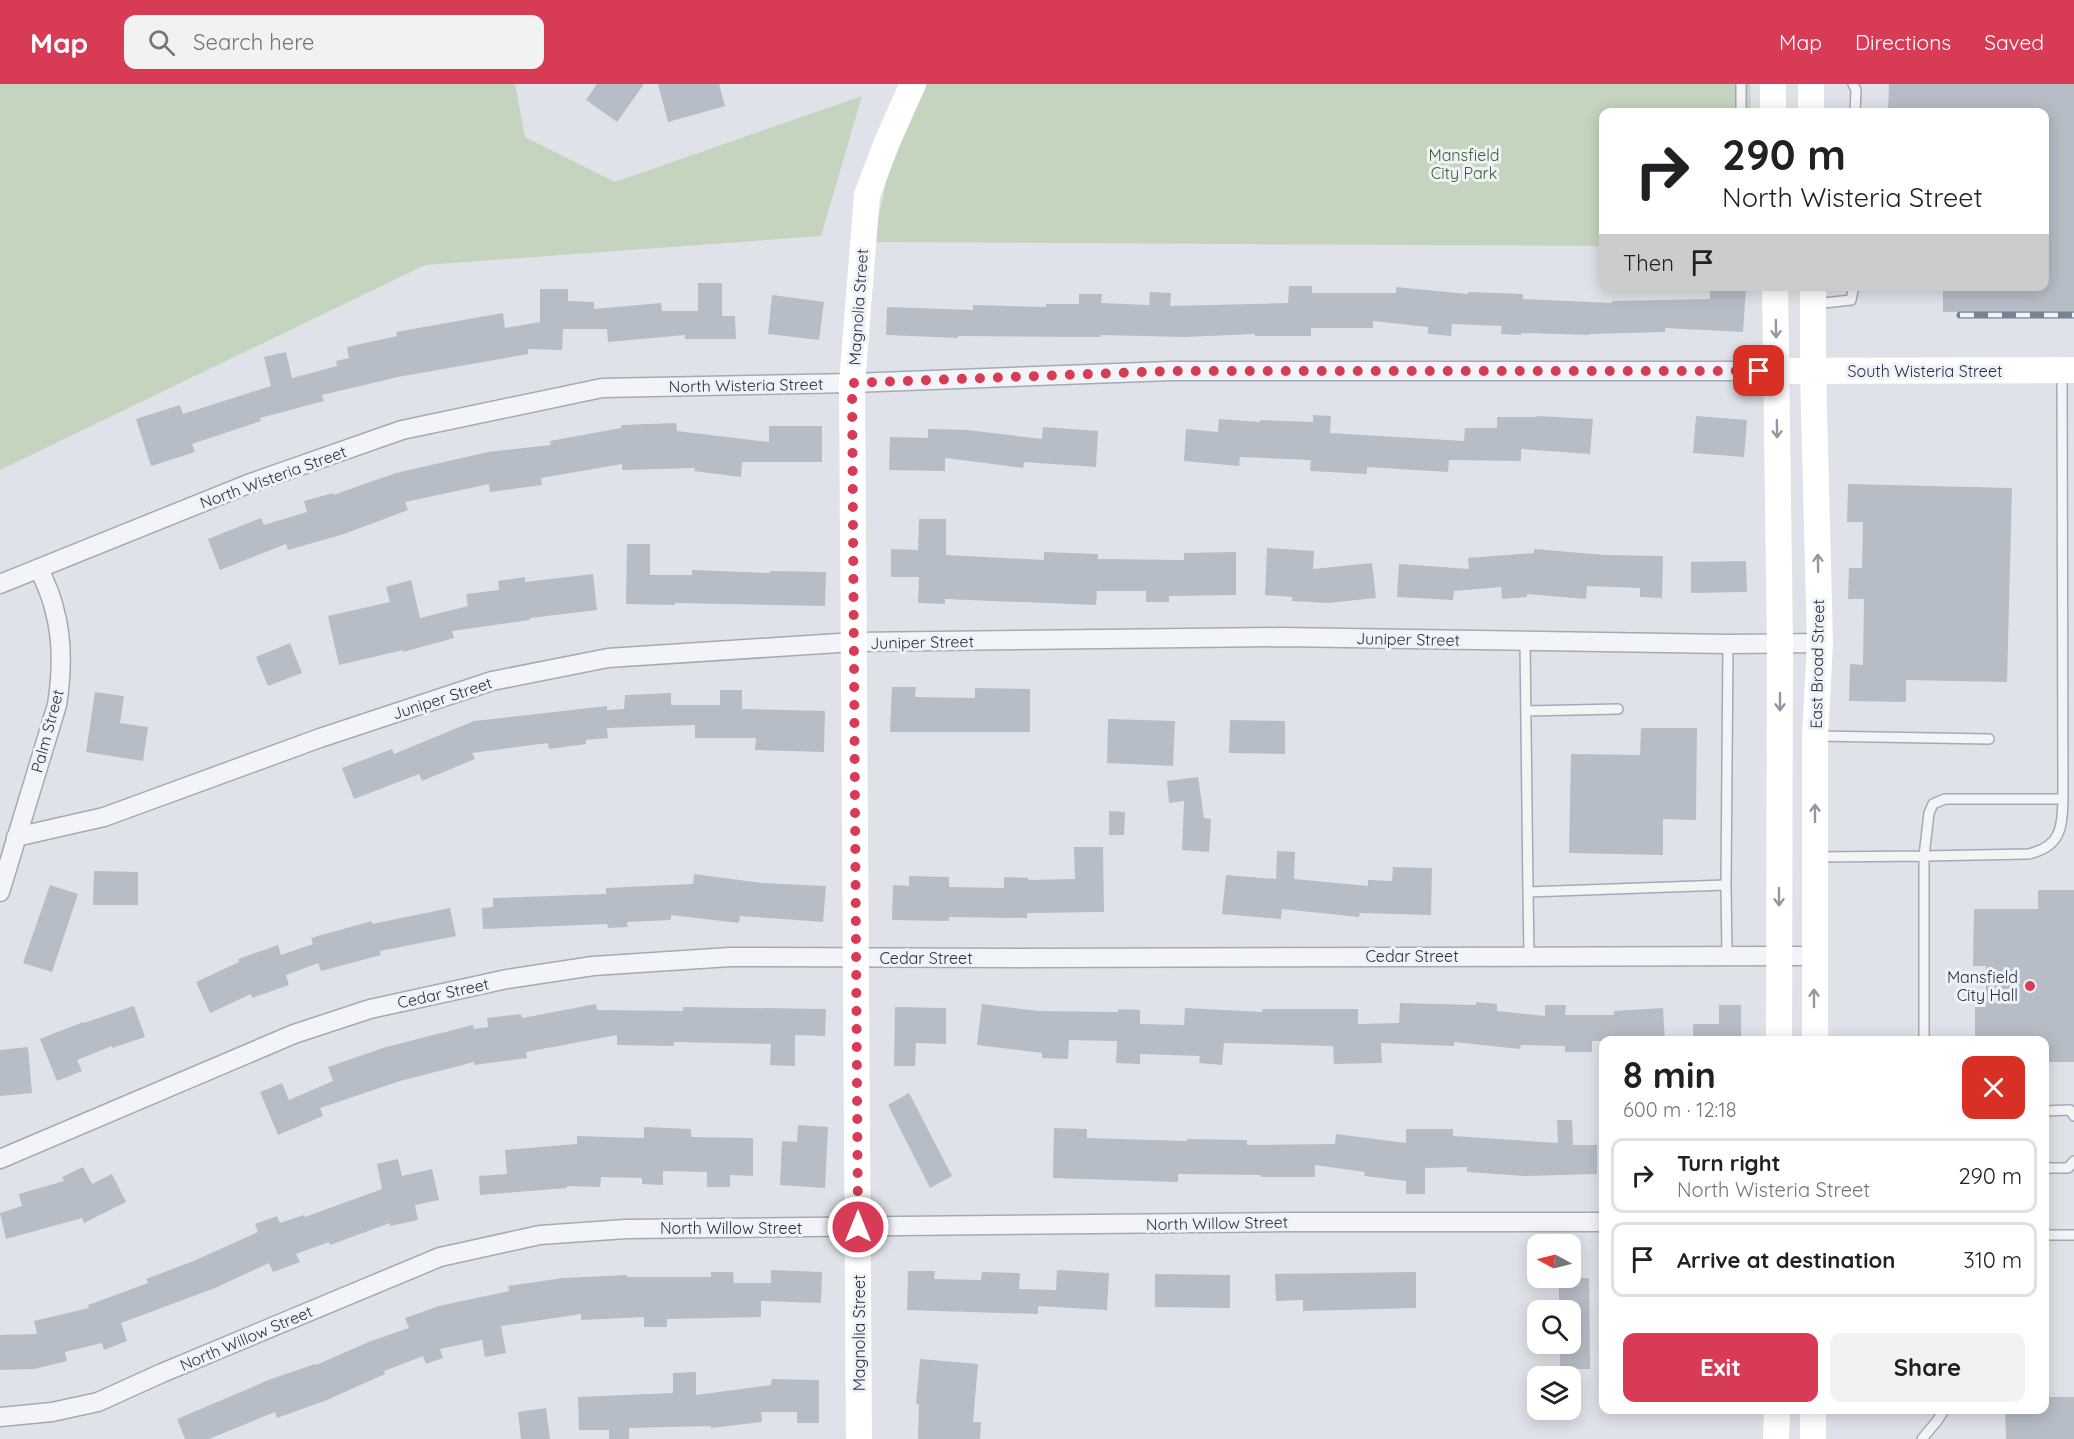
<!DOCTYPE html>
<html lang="en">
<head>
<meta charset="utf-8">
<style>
	body { margin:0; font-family:Quicksand,sans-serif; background:#f2f2f2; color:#202124; height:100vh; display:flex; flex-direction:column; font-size:22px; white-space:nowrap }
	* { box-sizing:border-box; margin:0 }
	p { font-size:20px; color:#757577 }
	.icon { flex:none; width:33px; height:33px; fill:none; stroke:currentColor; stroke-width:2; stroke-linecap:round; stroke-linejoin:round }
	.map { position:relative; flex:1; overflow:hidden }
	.drawer { position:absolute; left:1599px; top:952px; width:450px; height:378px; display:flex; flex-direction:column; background:#fff; border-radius:12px; box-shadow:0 3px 15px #0003 }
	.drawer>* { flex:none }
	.guide { position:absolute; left:1599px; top:24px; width:450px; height:183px; border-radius:12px; box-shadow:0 3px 15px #0003; background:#fff; color:#202124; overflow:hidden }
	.needle { width:39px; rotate:277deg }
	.controls { position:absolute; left:1527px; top:1150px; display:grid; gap:12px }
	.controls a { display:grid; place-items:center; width:54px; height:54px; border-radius:12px; background:#fff; box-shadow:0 3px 15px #0003; font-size:30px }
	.pin { position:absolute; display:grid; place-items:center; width:51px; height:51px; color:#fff; margin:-26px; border-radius:12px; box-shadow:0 3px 9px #0006 }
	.me { position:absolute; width:66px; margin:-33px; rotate:0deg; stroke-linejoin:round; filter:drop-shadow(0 0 4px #0008) }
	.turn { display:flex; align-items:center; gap:21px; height:126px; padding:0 24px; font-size:27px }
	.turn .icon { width:78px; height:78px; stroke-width:2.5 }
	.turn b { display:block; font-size:42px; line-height:51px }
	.then { display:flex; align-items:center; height:57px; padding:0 24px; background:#0003; gap:12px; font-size:22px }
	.round { display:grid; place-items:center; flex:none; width:63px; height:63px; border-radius:12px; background:#f2f2f2 }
	.overview { display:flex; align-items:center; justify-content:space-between; height:102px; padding:0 24px }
	h1 { font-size:36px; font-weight:700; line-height:45px }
	.button { display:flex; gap:12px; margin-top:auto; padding:12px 24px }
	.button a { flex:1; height:69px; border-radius:12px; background:#d83b56; color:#fff; font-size:24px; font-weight:700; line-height:69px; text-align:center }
	.button a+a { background:#f2f2f2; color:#202124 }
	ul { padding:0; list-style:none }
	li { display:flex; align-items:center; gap:18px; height:75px; margin:0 12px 9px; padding:0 12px; border:3px solid #e0e0e0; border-radius:12px }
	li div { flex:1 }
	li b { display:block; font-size:22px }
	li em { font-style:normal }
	header { display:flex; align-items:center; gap:36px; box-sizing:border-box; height:84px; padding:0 30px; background:#d83b56; color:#fff }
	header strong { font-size:28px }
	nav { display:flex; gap:33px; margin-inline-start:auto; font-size:21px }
	.search { width:420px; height:54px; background:#f2f2f2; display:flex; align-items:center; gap:15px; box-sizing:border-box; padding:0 21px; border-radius:12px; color:#757577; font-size:22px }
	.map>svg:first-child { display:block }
</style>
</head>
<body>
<header>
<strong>Map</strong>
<div class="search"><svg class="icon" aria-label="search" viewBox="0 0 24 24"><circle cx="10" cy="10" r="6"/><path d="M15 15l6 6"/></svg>Search here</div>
<nav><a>Map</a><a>Directions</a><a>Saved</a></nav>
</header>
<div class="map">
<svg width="2074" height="1355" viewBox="0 0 2074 1355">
	<rect width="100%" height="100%" fill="#dfe3e9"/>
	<path fill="#c5d4bf" d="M0 0H515L525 53 615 98 862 12 821 152 425 181 0 386Z
		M927 0H1750L1751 28H1604L1603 162 873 158 893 66 922 2Z"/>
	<path fill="#b6bdc7" d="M597 0H644L617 38 586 16Z
		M658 0H719L725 22 668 38Z
		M1889 0H2074V228H1943V202H2044V28H1888Z
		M698 199H722V232H735L736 255H685V251L608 258 607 245H563L562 266 528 265V270L398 293 322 311 324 317 260 334 261 337 192 360 195 368 151 382 136 335 180 321 183 330 271 302 264 273 286 268 292 294 337 282 336 277 349 274 347 263 397 252 396 248 503 229 505 244 540 238V205H568V217L594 218V225L661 219 662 227H698Z
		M1289 202H1312V209H1396V203L1468 210V208L1523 210V215L1612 219V217L1710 215V202L1746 204 1743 248 1665 244V248L1589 250V251L1521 249V251L1501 250 1502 242 1452 240 1451 252 1428 250V243L1373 237V244H1311V252H1255V250L1184 253 1101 251V253L958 252V254L886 251 887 223 973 226V221L1046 223V220H1079V210H1102L1101 219 1149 221 1150 208 1171 209 1170 222 1288 219Z
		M772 211 824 218 819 256 768 250Z
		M1313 331 1331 332 1330 349 1464 357 1465 344H1497V333H1536V332L1593 335 1590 370 1521 365V377L1449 376 1448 388 1367 383V390L1310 387 1311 376 1240 373 1239 382 1184 377 1186 345 1218 348 1219 335 1260 338V336L1313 338Z
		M1696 332 1747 336 1744 373 1693 369Z
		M676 339 677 347 769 358V342H822V378H742L741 393 694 387 695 384 622 386V380L541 394 542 401 490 408 489 400 405 418 408 426 344 450 288 466 286 460 220 486 208 455 261 434 264 441 307 428 304 417 333 409V411L396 389 488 368 551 361 550 357 621 344V341Z
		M1043 343 1098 347 1096 383 1024 378 1023 384 945 374V387L889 386 890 353 928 354V345L967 346 1042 355Z
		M1848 400 2012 404 2007 598 1906 596V618L1849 617 1850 580 1863 581 1864 515H1848L1849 484H1862L1863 438H1847Z
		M919 435H946V471L1044 476V468L1098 470V475L1184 476V469L1236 468V511L1169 512V518H1146V507H1097L1096 521 945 515V520L918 519 919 493H891V465L918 466Z
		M627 460H650V491H692V486L770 489V487L826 488 825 522 675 519V521L626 520Z
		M1267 464 1314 467 1313 485 1372 479 1376 514 1328 519 1292 517V513L1265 511Z
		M1534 465 1605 471 1663 472 1662 514 1640 513V504L1587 502 1586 515 1527 510V513L1502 515 1501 503 1454 507 1453 516 1397 513 1399 480 1469 485 1468 474 1534 469Z
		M1746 477 1747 508 1691 509V478Z
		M593 490 597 526 530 534V536L452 547 454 554 403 568V566L339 581 328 532 390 518 386 503 411 496 420 534 468 522 466 510 499 506 498 497 525 493V498Z
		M290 559 302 589 268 602 256 573Z
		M892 603H916L915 613 975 614V604L1030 605V648H890Z
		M720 606H742V625L825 627 824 668 755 666 756 654H695V641L607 644 608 654 586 656V660L549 665 548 659 472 669 475 675 422 697 419 690 354 715 342 684 392 665 394 670 474 637 607 622V626L624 625 625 611 671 609V621H720Z
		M95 608 124 612 120 639 148 643 143 677 86 668Z
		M1108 635 1175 637 1173 682 1107 679Z
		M1230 636 1285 637V670L1229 669Z
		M1641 644H1697L1696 736 1663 735V771L1569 769 1571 670 1640 671Z
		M1198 693 1204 734 1211 735 1209 768 1182 766 1184 717 1169 719 1167 697Z
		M1109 727 1125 728 1124 751H1109Z
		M1074 763H1103L1104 828 1027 829V834L949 833V837L892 836 893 801 909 802V792L949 793V803L1004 804V793L1028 794V796L1075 795Z
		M1277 767 1295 768 1294 795 1368 802V796L1392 797 1393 783 1432 784 1431 831 1360 829 1359 833 1282 825 1281 835 1222 830 1226 791 1276 795Z
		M94 787 138 788V821H93Z
		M694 790 762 799 826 802 823 838 740 832 739 839 671 831V836L627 838 628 843 608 844 607 840 483 845 482 824 493 823V814L606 810V804L693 800Z
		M50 801 78 810 52 888 23 879Z
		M2038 806H2074V978H2044V957H1975V923H1986V882H1973L1974 825H2038Z
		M450 824 456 852 380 867 381 871 321 887 318 879 286 891 289 901 252 914 251 910 210 929 196 898 239 878 238 875 278 861 281 871 313 860 311 854 372 837V840Z
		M1476 918 1497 920V927L1545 932V921H1566L1565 931H1614V927L1663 924 1665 957H1592V968H1565V962L1521 961 1520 965 1454 958V962L1381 959 1382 979 1334 980 1333 962 1224 959 1222 981 1199 979 1200 972 1140 970V980L1116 979 1117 957 1069 956 1068 975 1042 974V969L977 961 982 920 1038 927 1118 928V925L1140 926V940L1184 941 1185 924 1262 928V925H1358V940L1399 939 1400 919 1476 921Z
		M596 920 597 926 683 927V923L826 925 825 952 795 951V982L770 981 771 960 674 958V962L617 961V951L526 968 527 974 474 981V978L400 997 320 1024 323 1032 278 1051 260 1008 282 999 289 1016 333 997 328 983 386 963 473 941 474 945 488 943 487 934 521 930 522 934Z
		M1719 921H1741V957H1693V940H1719Z
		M134 922 145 953 112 964V962L77 976 82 987 57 997 40 955 83 938 84 939Z
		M895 923 946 924V960L916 959 915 982H894Z
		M28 963 32 1009 0 1012V966Z
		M909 1009 952 1092 930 1104 888 1021Z
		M1557 1036H1572L1573 1061H1597V1090L1525 1092 1467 1088V1083L1425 1084V1110H1406V1097L1364 1092 1365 1088 1315 1081V1093H1261V1091L1178 1090V1098L1053 1094 1054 1044 1087 1045V1054L1187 1057V1055L1247 1056V1061L1335 1060 1336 1050 1406 1059V1045H1453V1052L1558 1059Z
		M798 1041 828 1043 825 1104 780 1101 782 1057 797 1058Z
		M644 1043 691 1045V1053L753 1054V1092L730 1091V1103H707V1088L663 1087V1101L642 1100V1094L601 1093 600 1103 567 1102V1104L480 1111 479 1092 507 1090 505 1066 577 1060V1052L644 1054Z
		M398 1075 402 1092 432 1085 439 1116 415 1121 418 1136 390 1142V1139L330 1161 329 1158 296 1170 300 1178 273 1188 269 1179 215 1204 121 1239 127 1257 104 1266 102 1259 65 1268 67 1277 34 1285 0 1286V1251L37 1250 34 1237 89 1224 88 1221 148 1199 146 1195 191 1178 258 1148 255 1140 277 1132 280 1139 304 1131 305 1133 382 1105 377 1080Z
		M83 1083 92 1100 112 1090 126 1118 84 1139 82 1134 6 1155 0 1129 22 1122 19 1110 64 1097 62 1093Z
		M771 1186 822 1188 821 1219 761 1217V1233L667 1235V1243H644V1233L581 1236V1230L501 1242 506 1269 485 1273 482 1256 440 1265 443 1274 426 1280 423 1272 384 1287 385 1290 327 1316 277 1334 275 1328 209 1355H185L177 1335 271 1295 315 1280 316 1281 371 1257 409 1244 405 1234 439 1222 509 1207 508 1202 563 1194 627 1191V1193H711V1188H733L734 1199H771Z
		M1057 1186 1109 1189 1107 1226 1038 1222V1230L907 1226 908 1187H935L934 1195 981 1196 982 1188 1020 1189 1019 1205 1056 1206Z
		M1416 1188V1224L1303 1227V1216L1276 1217 1275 1190Z
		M1155 1190 1230 1191V1224L1155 1223Z
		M1559 1194H1589L1590 1285H1560V1260H1570V1227H1559Z
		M920 1275 978 1280 973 1338H981L980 1355H918L919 1320H916Z
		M696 1288V1311L771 1301 772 1295 819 1296V1339H797V1328H761L762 1338 711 1344V1342L629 1344V1355H609V1346H579L578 1313 673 1309V1289Z
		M2044 1313H2074V1355H2006L2005 1326H2044Z
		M546 1324 550 1355H521L518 1328Z"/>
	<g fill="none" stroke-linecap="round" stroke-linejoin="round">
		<g stroke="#a4aab4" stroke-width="12">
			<path id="lane" d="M1741 0V28
				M1853 0 1856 6 1855 28
				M1815 220 1851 216 1854 202
				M2062 289 2063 715H1945L1933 720 1929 729 1924 772 2028 770C2061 763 2062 744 2063 715
				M1525 557 1528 808
				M1526 627 1618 625
				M1818 652 1989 655
				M1817 773 1924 772V957
				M1726 801 1728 560
				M1529 872 1528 808 1726 801 1727 871
				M2044 1027 2070 1026 2074 1032
				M2044 1084H2068L2074 1077
				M2044 1151H2074
				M1922 1355 1937 1337 1944 1326"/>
		</g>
		<g stroke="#a4aab4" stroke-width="21">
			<path id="street" d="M0 500 248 400 402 346 602 304 852 299 1170 287H1777
				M16 753 104 733 320 654 492 597 608 574 854 558 1281 553 1728 560 1820 559
				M0 808 57 621C62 589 63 555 54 524 51 510 44 497 39 484
				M0 1075 294 950 370 925 507 895 593 882 730 873 1021 874 1814 872
				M0 1333 52 1328 98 1318 162 1289 440 1173 540 1151 626 1145 1287 1138H1604"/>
		</g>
		<use href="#lane" stroke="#f2f4f7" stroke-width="9"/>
		<use href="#street" stroke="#f2f4f7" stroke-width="18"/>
		<path stroke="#fff" stroke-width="26" d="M1773 0V28
			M1811 0V28
			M1775 202 1780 559 1779 957
			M1813 202V287L1820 559 1815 652V957
			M1777 287 2074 286
			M859 1355 852 299 867 111 887 58 913 0
			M1776 1355 1777 1326
			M1813 1355V1326"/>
		<g stroke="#778394" stroke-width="7">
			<path id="rail" d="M1960 231H2074"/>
		</g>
		<use href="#rail" stroke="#eff2f7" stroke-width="4.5" stroke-dasharray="14" stroke-linecap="butt"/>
	</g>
	<defs><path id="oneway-shaft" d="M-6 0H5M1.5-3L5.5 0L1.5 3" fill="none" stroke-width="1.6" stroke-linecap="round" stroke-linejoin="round" transform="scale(1.5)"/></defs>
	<g stroke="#9398a0">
		<use href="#oneway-shaft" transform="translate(1776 245) rotate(89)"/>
		<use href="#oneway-shaft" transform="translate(1777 345) rotate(89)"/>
		<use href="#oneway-shaft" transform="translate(1818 479) rotate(-91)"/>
		<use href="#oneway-shaft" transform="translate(1780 618) rotate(90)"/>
		<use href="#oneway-shaft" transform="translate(1815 729) rotate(-90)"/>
		<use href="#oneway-shaft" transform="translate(1779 813) rotate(90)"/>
		<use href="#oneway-shaft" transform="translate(1814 914) rotate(-90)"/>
	</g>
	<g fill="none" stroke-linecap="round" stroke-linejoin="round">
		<path stroke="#d83b56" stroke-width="10" stroke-dasharray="0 18" d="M858 1143 852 299 1170 287H1759"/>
	</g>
	<circle fill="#d83b56" stroke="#eff2f7" stroke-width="2" cx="2030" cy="902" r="6"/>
	<g text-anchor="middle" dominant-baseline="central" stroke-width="6" stroke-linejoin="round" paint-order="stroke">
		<g font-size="16" fill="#3c5e33" stroke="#eff2f7">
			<text x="1464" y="71">Mansfield<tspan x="1464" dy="18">City Park</tspan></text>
		</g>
		<g font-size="16" fill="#273142" stroke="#eff2f7">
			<text transform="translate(858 223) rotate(-86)">Magnolia Street</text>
			<text x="1925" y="287">South Wisteria Street</text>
			<text transform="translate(746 301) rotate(-1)">North Wisteria Street</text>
			<text transform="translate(273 393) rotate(-20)">North Wisteria Street</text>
			<text transform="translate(1408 555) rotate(1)">Juniper Street</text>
			<text transform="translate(922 558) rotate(-1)">Juniper Street</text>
			<text transform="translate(1817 580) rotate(-89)">East Broad Street</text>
			<text transform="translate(442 614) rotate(-18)">Juniper Street</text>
			<text transform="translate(47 647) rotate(-75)">Palm Street</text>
			<text x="1412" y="872">Cedar Street</text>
			<text x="926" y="874">Cedar Street</text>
			<text transform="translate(443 909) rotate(-12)">Cedar Street</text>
			<text transform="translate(1217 1139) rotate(-1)">North Willow Street</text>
			<text x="731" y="1144">North Willow Street</text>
			<text transform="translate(859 1249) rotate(-90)">Magnolia Street</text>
			<text transform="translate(246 1254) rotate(-23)">North Willow Street</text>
		</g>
		<g font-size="16" fill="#273142" stroke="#eff2f7" text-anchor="end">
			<text x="2018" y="893">Mansfield<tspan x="2018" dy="18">City Hall</tspan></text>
		</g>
	</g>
</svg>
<div class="controls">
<a><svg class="needle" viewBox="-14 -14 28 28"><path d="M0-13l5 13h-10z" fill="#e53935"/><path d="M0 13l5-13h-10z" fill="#757577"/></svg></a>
<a><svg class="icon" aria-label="search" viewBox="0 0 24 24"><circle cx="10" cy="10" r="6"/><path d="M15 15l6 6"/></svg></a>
<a><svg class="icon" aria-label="layers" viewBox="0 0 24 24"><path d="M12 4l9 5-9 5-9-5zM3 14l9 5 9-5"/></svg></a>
</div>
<div class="pin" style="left:1759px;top:287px;background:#d93025"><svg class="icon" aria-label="arrive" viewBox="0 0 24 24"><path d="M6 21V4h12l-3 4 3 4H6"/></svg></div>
<svg class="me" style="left:858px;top:1143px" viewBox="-20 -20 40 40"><circle r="17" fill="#d83b56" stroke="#fff" stroke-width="3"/><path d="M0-11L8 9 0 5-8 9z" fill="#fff"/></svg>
<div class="guide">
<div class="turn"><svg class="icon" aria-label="right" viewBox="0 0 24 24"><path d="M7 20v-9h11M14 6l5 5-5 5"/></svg><div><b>290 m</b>North Wisteria Street</div></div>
<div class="then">Then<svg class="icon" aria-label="arrive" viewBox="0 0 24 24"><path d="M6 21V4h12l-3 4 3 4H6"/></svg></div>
</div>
<section class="drawer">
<div class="overview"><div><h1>8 min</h1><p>600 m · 12:18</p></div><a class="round" style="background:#d93025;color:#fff"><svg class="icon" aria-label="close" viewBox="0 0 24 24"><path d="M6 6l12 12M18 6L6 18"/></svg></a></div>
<ul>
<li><svg class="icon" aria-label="right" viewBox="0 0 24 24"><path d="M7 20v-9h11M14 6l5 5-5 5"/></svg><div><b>Turn right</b><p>North Wisteria Street</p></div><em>290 m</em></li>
<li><svg class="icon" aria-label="arrive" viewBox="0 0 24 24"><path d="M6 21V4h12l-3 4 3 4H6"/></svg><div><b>Arrive at destination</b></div><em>310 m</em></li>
</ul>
<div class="button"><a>Exit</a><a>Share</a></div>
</section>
</div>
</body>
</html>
